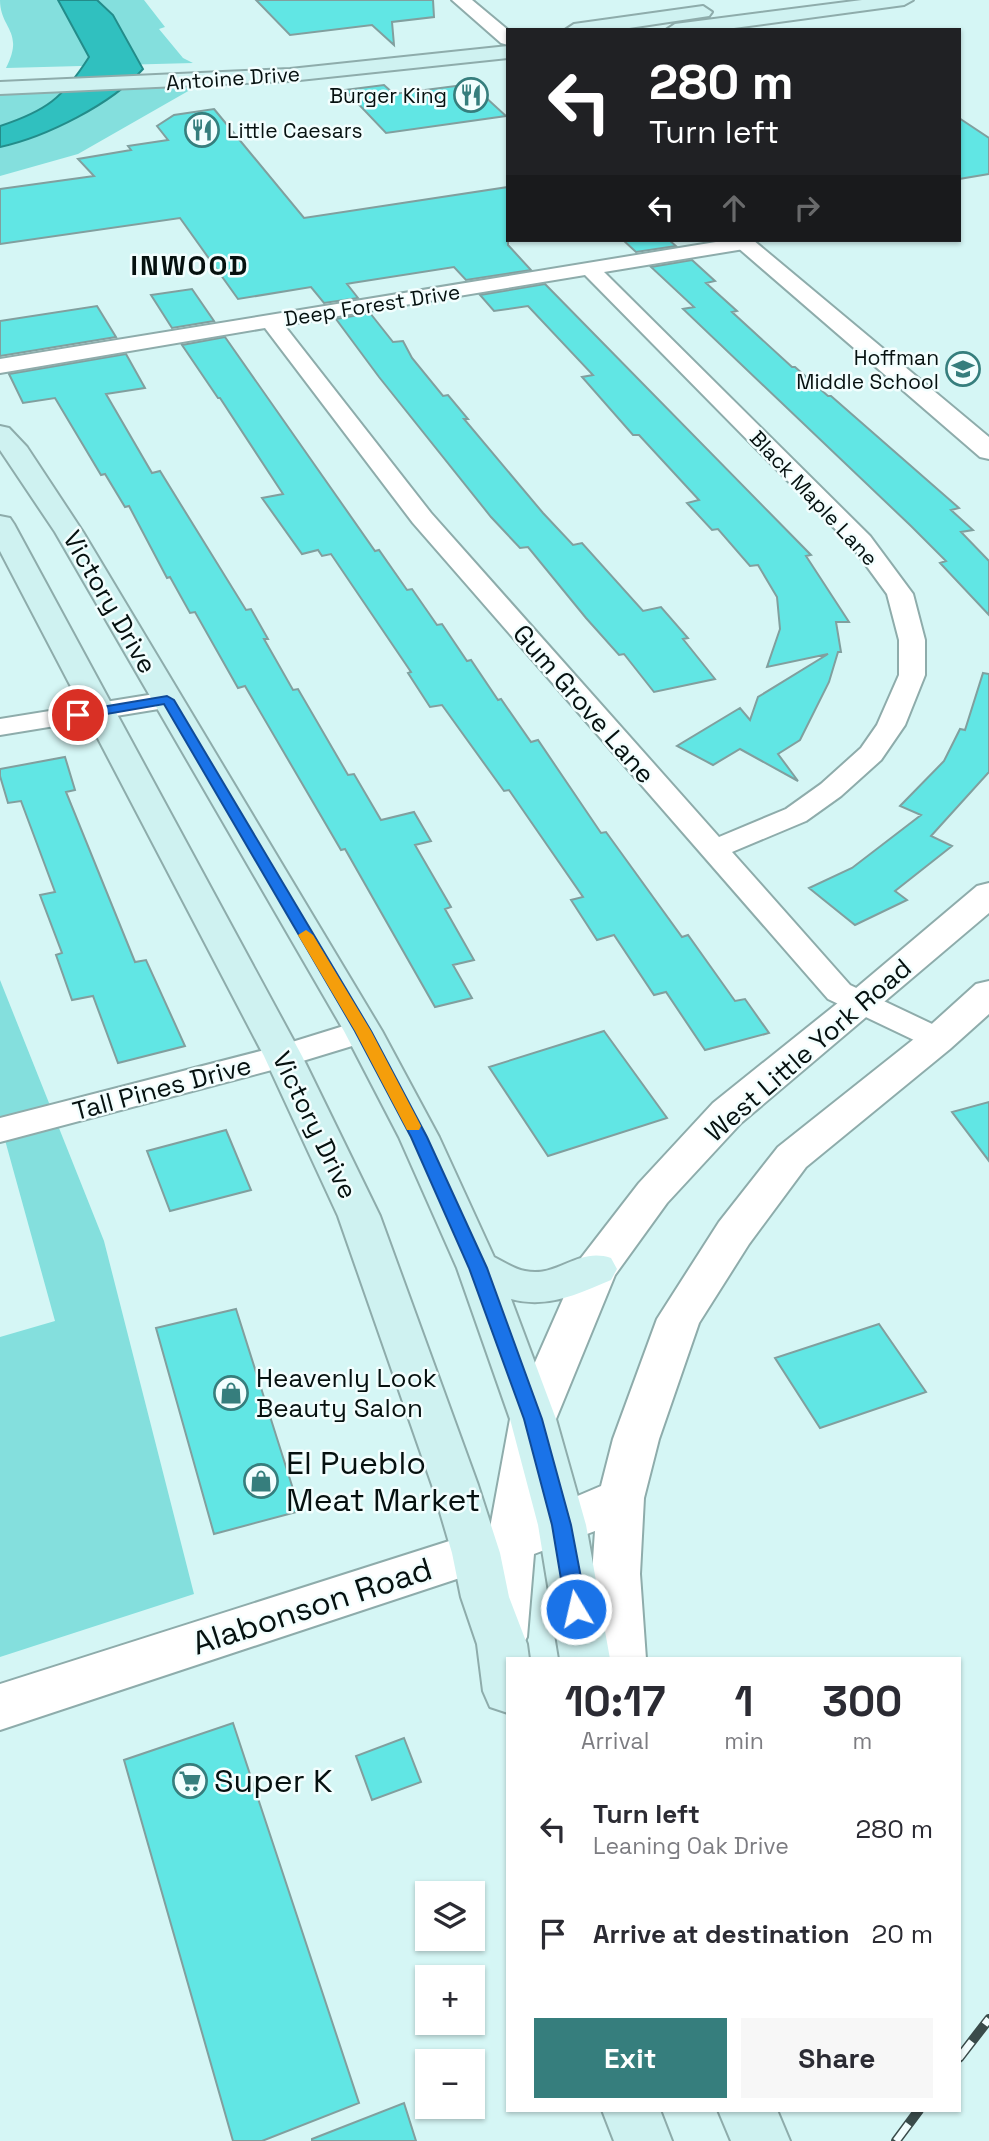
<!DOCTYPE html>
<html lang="en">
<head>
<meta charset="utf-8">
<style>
	body { margin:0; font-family:"Space Grotesk",sans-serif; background:#f7f7f7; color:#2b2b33; height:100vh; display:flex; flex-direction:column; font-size:26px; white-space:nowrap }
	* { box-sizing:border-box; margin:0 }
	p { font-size:23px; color:#7c7c81 }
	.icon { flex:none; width:38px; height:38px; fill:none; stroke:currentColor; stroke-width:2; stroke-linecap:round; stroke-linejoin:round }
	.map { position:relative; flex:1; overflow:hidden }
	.drawer { position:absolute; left:506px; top:1657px; width:455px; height:455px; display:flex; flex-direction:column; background:#fff; border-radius:0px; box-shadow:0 2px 5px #0004 }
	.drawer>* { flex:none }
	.top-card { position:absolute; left:506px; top:28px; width:455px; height:214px; border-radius:0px; box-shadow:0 2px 5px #0004; background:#202124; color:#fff; overflow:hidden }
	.controls { position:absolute; left:415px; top:1881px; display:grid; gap:14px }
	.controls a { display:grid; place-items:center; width:70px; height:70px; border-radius:0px; background:#fff; box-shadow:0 2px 5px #0004; font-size:35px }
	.pin { position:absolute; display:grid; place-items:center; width:60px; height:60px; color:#fff; margin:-30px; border:4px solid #fff; border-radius:50%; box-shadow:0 2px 7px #0007 }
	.me { position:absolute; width:77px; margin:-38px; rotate:351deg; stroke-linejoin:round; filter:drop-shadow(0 0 5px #0008) }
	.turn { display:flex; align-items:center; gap:24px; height:147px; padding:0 28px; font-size:32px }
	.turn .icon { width:91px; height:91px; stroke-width:2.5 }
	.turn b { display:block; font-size:49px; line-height:60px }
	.lanes { display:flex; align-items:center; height:66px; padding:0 28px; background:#0003; justify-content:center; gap:35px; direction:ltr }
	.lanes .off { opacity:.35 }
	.eta { display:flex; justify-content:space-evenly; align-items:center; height:119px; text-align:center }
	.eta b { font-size:42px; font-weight:700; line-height:49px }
	.cta { display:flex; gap:14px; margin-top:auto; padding:14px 28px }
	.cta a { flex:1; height:80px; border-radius:0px; background:#367e7d; color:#fff; font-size:28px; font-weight:700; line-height:80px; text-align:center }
	.cta a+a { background:#f7f7f7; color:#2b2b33 }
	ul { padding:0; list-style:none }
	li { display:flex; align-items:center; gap:21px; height:105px; padding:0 28px }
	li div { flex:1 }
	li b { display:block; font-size:26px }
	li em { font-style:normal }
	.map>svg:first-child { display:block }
</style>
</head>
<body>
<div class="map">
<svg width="989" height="2141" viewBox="0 0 989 2141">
	<rect width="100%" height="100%" fill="#d5f6f5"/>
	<path fill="#84dfdd" d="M0 0H144L165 27 159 29 183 58 193 63 6 68C25 31 0 29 0 0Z
		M197 86 78 154 0 176V91Z
		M0 980 104 1241 194 1594 0 1657V1337L55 1321 0 1122Z"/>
	<path fill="#30c0bf" stroke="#238c8a" stroke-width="2" d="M58 0H97L113 15 143 69C112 104 46 137 0 147V126C46 111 63 98 89 57Z"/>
	<path fill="#61e6e4" stroke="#819f9e" stroke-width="2" d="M256 0H433L434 17 392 22 394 45 372 25 290 35Z
		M471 84 506 116 386 133 345 90 384 85 394 94Z
		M214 109 304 218 508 187V245L531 270 466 280 454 267 352 283 347 284 358 298 324 303 311 287 238 299 180 218 0 244V189L94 176 78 159 131 150 128 146 168 140 157 126 174 115Z
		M959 118 989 138V174L959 179Z
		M623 240H669L676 246 636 252Z
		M692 260 715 281 706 283 737 311 732 312 792 367H795L828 396H831L959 508 951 510 973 530 961 532 989 561V615L940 563 946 561 911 526 683 309 694 307 651 267Z
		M545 284 811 555 806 556 849 622H836L841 652H838L829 682 800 740 778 754 798 781 740 749 713 765 677 746 740 708 750 720 758 697 828 654 767 667 780 629 777 597 758 565 750 566 718 529 712 530 687 503 699 500 639 435H633L582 377 593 375 528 306 494 311 480 295Z
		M192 289 214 321 172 328 151 295Z
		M97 306 116 337 0 356V321Z
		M370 313 393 342 403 341 412 358 443 396 448 395 468 419H464L543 513 573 545 582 543 643 611 661 607 688 638 683 639 715 679 654 692 624 654 619 655 586 618 528 547 520 548 491 517 379 377 336 319Z
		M225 337 375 551 379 550 407 590 412 589 437 625 442 624 467 661 471 660 498 700 501 699 531 742 538 740 601 833 606 832 682 937 688 935 735 1001 745 999 769 1033 705 1050 666 992 654 995 614 935 597 940 571 900 583 897 509 790 504 791 442 705 430 707 408 673 411 672 331 554 322 556 318 550 302 554 262 498 283 494 220 398H218L182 345Z
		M126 354 145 388 106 394 152 473 160 471 246 610 251 609 268 639H264L293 690 298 689 348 775 354 774 381 820 414 812 431 841 415 845 451 907 445 909 474 960 453 965 472 998 435 1007 345 849 341 850 245 686 238 688 195 612 190 613 170 577 167 578 129 506 125 507 105 474 101 475 55 398 23 403 9 374Z
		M983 673 989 674V772L931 836 952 846 895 891 907 900 855 925 809 888 852 868 921 815 900 806 944 761 960 729 965 730Z
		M65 757 75 790 66 792 135 962 146 960 185 1046 118 1063 93 996 72 1000 56 955 62 953 40 895 55 892 21 801 8 803 0 776V769Z
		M604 1031 667 1118 548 1156 489 1067Z
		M989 1102V1161L952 1112Z
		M226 1130 251 1190 170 1211 147 1151Z
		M236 1309 300 1511 214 1534 156 1328Z
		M879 1324 926 1392 820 1428 775 1358Z
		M233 1723 359 2103 262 2141H233L124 1760Z
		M404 1738 421 1782 372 1800 356 1756Z
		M404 2103 416 2141H312V2139Z"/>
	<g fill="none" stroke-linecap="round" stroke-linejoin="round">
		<g stroke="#8eacab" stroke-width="4">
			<path id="minor" d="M728 240H752L754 243 744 249 604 272 870 536 913 594 925 640V675L905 725 881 760 841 796 806 821 732 852 850 985 949 1032 953 1040 949 1048 937 1051 828 999 413 523 265 328 0 373V359ZM585 275 852 546 887 594 899 640V675L877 725 861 748 821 784 786 809 719 837 431 513 284 325Z
				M167 692 177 694 181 700 177 706 0 735V719Z
				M363 1020 375 1023 379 1031 375 1039 283 1067 0 1142V1118L276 1047Z"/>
		</g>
		<g stroke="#8eacab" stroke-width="4">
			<path id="tertiary" d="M452 0H472L508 30V45L501 43Z
				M729 240H753L989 437V459L980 457Z
				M989 883V913L741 1123 667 1203 615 1275 556 1419 540 1512 601 1486 613 1439 657 1319 719 1222 778 1147 924 1031 976 984 989 981V1014L950 1049 806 1167 749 1244 699 1323 659 1439 644 1498 640 1574 646 1659H596L592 1574 595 1531 534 1554 527 1637 519 1652 502 1659 485 1652 477 1637 484 1570 0 1730V1684L490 1528 510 1419 581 1258 639 1183 713 1103 849 994 977 886Z"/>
		</g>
		<g stroke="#8eacab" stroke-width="4">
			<path id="secondary" d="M862 0H913L904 5 719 30H666L675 24Z
				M703 6 712 12 709 16 616 30H565L574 24Z
				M508 46V58L290 81 0 94V82L290 69Z
				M0 426 9 428 27 447 83 532 382 1031 439 1137 494 1257C504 1262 514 1269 525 1271 559 1278 577 1247 611 1258L617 1269 611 1280C578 1294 547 1309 511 1299L556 1419 586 1525 610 1659H560L538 1525 510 1419 457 1268 399 1137 344 1031 55 532 0 450Z
				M0 516 10 518 14 524 302 1056 380 1216 478 1485 500 1553 509 1597 527 1644 529 1659H508V1713L490 1707 483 1691 477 1644 461 1597 452 1553 432 1485 338 1216 264 1056 0 551Z
				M602 2110H660L672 2141H614Z
				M718 2110H777L790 2141H731Z"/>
		</g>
		<use href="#minor" fill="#fff" fill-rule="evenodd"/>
		<use href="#tertiary" fill="#fff" fill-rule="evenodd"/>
		<use href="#secondary" fill="#cff2f1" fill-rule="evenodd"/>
		<g stroke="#3a4b4a" stroke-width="10">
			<path id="rail" d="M959 2058 989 2019
				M896 2141 919 2110"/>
		</g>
		<use href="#rail" stroke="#f2fefe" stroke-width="7" stroke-dasharray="21" stroke-linecap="butt"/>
	</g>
	<path fill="#1a73e8" stroke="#114b97" stroke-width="2" d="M167 696 174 700 371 1031 427 1137 487 1268 542 1419 571 1525 587 1609 584 1615 576 1618 569 1615 566 1609 552 1525 524 1419 469 1268 411 1137 355 1031 164 704 78 719 71 715 78 711Z"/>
	<path fill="#f59e0b" d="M306 930 313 935 371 1031 421 1126 419 1130H407L405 1126 355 1031 298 935Z"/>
	<defs>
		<g id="restaurant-ring" transform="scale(1.75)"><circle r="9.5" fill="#f2fefe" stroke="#367e7d" stroke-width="1.5"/><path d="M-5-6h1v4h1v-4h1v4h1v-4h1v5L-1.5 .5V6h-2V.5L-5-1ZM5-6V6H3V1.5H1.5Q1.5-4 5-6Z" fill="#367e7d"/></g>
		<g id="school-ring" transform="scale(1.75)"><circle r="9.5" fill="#f2fefe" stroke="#367e7d" stroke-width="1.5"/><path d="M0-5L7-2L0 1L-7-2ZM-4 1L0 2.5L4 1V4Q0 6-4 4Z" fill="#367e7d"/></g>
		<g id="shop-ring" transform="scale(1.75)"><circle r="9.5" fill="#f2fefe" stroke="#367e7d" stroke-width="1.5"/><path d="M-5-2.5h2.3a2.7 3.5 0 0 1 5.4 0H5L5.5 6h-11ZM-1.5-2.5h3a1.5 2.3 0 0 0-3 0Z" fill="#367e7d"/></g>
		<g id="supermarket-ring" transform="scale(1.75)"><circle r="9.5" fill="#f2fefe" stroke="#367e7d" stroke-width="1.5"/><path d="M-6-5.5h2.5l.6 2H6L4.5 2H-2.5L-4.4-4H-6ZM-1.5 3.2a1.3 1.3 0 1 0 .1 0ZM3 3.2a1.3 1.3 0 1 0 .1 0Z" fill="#367e7d"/></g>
	</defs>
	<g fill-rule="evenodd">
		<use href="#restaurant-ring" x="471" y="95"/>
		<use href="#restaurant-ring" x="202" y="130"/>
		<use href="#school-ring" x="963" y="369"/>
		<use href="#shop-ring" x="231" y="1393"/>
		<use href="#shop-ring" x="261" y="1481"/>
		<use href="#supermarket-ring" x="190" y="1781"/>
	</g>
	<g text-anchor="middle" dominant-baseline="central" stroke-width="5" stroke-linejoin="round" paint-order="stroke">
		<g font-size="21" fill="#061110" stroke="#f2fefe">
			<text transform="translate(233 78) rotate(-4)">Antoine Drive</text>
			<text transform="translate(372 305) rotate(-9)">Deep Forest Drive</text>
			<text transform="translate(814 498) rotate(47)">Black Maple Lane</text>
		</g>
		<g font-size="21" fill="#061110" stroke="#f2fefe" text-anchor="end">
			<text x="447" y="95">Burger King</text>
			<text x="227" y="130" text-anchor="start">Little Caesars</text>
			<text x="939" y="357">Hoffman<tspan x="939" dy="24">Middle School</tspan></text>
		</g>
		<g font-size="26" fill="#061110" stroke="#f2fefe">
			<text transform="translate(110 602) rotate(60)">Victory Drive</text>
			<text transform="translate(584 704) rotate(49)">Gum Grove Lane</text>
			<text transform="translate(808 1050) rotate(-41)">West Little York Road</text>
			<text transform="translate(162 1088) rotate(-15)">Tall Pines Drive</text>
			<text transform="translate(315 1125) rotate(64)">Victory Drive</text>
		</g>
		<g font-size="26" fill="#061110" stroke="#f2fefe" text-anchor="start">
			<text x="256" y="1378">Heavenly Look<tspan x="256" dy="30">Beauty Salon</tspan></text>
		</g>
		<g font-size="28" font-weight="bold" letter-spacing="2" fill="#061110" stroke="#f2fefe">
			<text x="190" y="265">INWOOD</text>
		</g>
		<g font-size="32" fill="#061110" stroke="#f2fefe" text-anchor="start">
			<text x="286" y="1463">El Pueblo<tspan x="286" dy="37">Meat Market</tspan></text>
			<text x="214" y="1781">Super K</text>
		</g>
		<g font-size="32" fill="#061110" stroke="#f2fefe">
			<text transform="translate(312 1606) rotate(-18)">Alabonson Road</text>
		</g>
	</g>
</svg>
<div class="controls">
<a><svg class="icon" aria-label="layers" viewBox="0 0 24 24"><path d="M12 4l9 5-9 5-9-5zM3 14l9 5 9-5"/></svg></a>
<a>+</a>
<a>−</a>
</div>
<div class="pin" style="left:78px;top:715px;background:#d93025"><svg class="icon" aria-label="arrive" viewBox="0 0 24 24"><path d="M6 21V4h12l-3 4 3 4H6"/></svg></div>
<svg class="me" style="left:576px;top:1609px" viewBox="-20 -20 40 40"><circle r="17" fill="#1a73e8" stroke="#fff" stroke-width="3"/><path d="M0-11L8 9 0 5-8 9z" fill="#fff"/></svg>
<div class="top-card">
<div class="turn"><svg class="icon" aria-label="left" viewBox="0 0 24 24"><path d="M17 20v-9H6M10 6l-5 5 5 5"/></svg><div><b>280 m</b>Turn left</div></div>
<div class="lanes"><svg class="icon" aria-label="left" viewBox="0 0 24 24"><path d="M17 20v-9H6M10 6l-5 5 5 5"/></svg><svg class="icon off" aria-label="ahead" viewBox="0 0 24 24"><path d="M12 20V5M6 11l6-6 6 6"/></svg><svg class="icon off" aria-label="right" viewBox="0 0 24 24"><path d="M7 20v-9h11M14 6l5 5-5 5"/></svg></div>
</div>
<section class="drawer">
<div class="eta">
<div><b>10:17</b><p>Arrival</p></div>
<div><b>1</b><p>min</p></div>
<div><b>300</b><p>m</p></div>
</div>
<ul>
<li><svg class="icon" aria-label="left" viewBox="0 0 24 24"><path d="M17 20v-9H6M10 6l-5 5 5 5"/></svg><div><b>Turn left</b><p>Leaning Oak Drive</p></div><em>280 m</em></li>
<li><svg class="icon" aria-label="arrive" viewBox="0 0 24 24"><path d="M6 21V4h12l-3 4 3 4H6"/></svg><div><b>Arrive at destination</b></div><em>20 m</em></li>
</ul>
<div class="cta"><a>Exit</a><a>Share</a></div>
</section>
</div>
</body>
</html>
